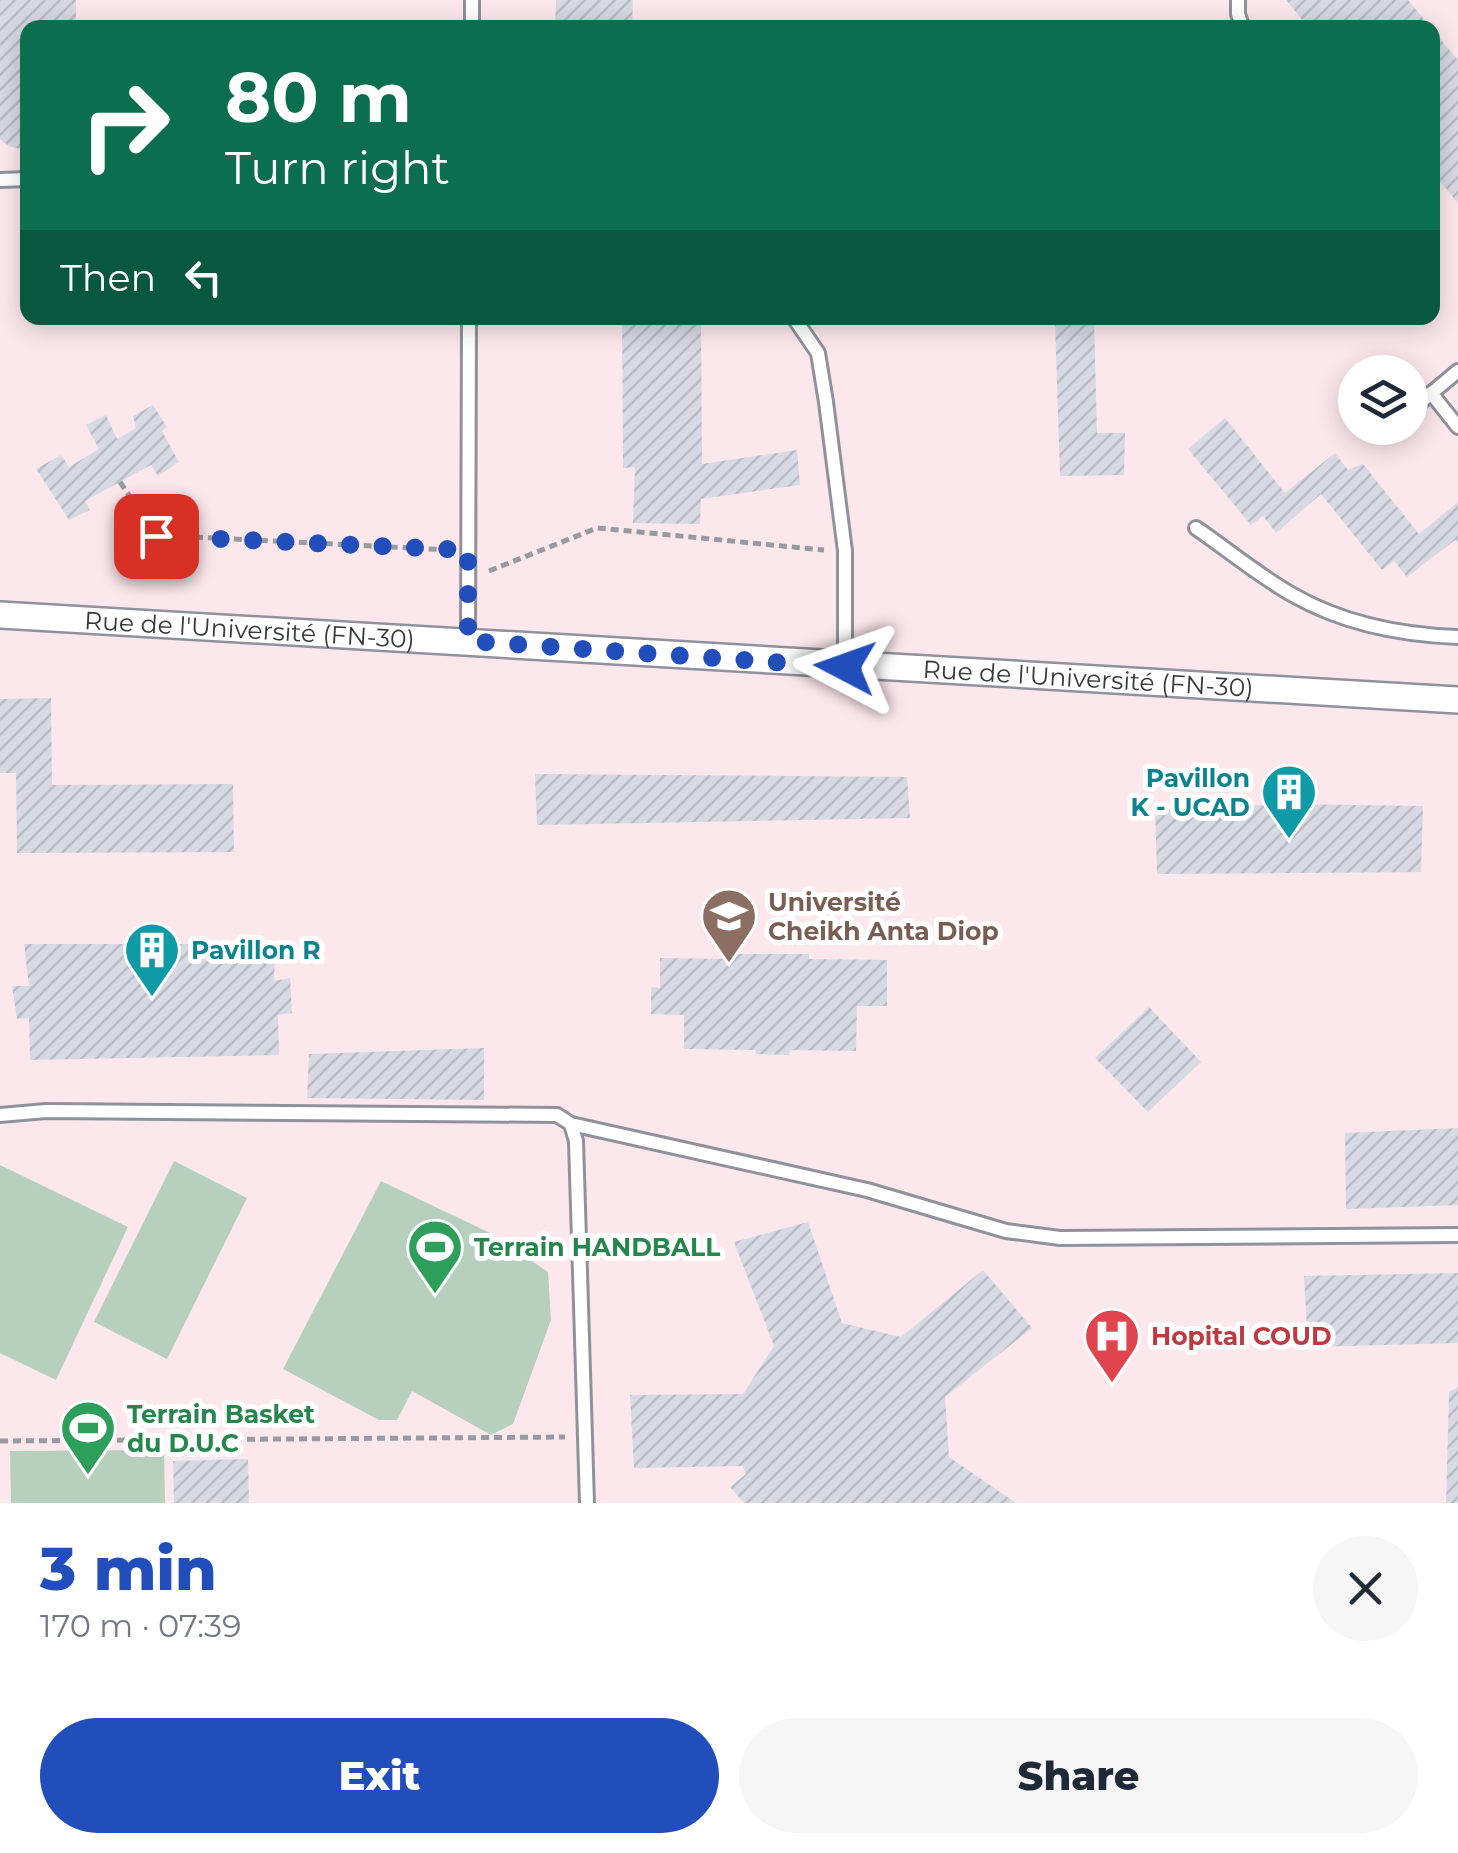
<!DOCTYPE html>
<html lang="en">
<head>
<meta charset="utf-8">
<style>
	body { margin:0; font-family:Montserrat,sans-serif; background:#f6f6f7; color:#1f2937; height:100vh; display:flex; flex-direction:column; font-size:38px; white-space:nowrap }
	* { box-sizing:border-box; margin:0 }
	p { font-size:32px; color:#747a83 }
	.icon { flex:none; width:55px; height:55px; fill:none; stroke:currentColor; stroke-width:2; stroke-linecap:round; stroke-linejoin:round }
	.map { position:relative; height:1503px; overflow:hidden }
	.sheet { display:flex; flex-direction:column; background:#fff; flex:1 }
	.sheet>* { flex:none }
	.top-card { position:absolute; left:20px; top:20px; width:1420px; height:305px; border-radius:20px; box-shadow:0 5px 25px #0003; background:#0b6e4f; color:#fff; overflow:hidden }
	.buttons { position:absolute; left:1338px; top:355px; display:grid; gap:20px }
	.buttons a { display:grid; place-items:center; width:90px; height:90px; border-radius:50%; background:#fff; box-shadow:0 5px 25px #0003; font-size:50px }
	.pin { position:absolute; display:grid; place-items:center; width:85px; height:85px; color:#fff; margin:-42px; border-radius:20px; box-shadow:0 5px 15px #0006 }
	.me { position:absolute; width:110px; margin:-55px; rotate:274deg; stroke-linejoin:round; filter:drop-shadow(0 0 8px #0008) }
	.turn { display:flex; align-items:center; gap:35px; height:210px; padding:0 40px; font-size:45px }
	.turn .icon { width:130px; height:130px; stroke-width:2.5 }
	.turn b { display:block; font-size:70px; line-height:85px }
	.then { display:flex; align-items:center; height:95px; padding:0 40px; background:#0003; gap:20px; font-size:38px }
	.round { display:grid; place-items:center; flex:none; width:105px; height:105px; border-radius:52px; background:#f6f6f7 }
	.head { display:flex; align-items:center; justify-content:space-between; height:170px; padding:0 40px }
	h1 { font-size:60px; font-weight:800; line-height:75px; color:#214ebb }
	.cta { display:flex; gap:20px; margin-top:auto; padding:20px 40px }
	.cta a { flex:1; height:115px; border-radius:60px; background:#214ebb; color:#fff; font-size:40px; font-weight:800; line-height:115px; text-align:center }
	.cta a+a { background:#f6f6f7; color:#1f2937 }
	.map>svg:first-child { display:block }
</style>
</head>
<body>
<div class="map">
<svg width="1458" height="1503" viewBox="0 0 1458 1503">
	<defs>
		<pattern id="building-hatch" width="6" height="6" patternUnits="userSpaceOnUse" patternTransform="scale(2.5)"><rect width="6" height="6" fill="#d7dae3"/><path d="M-1 1l2-2M0 6l6-6M5 7l2-2" fill="none" stroke="#b9bcc4"/></pattern>
	</defs>
	<rect width="100%" height="100%" fill="#f4f7fe"/>
	<path fill="#fce7ed" fill-rule="evenodd" d="M0 0H1458V1503H0ZM28 28H1432V318H28ZM1355 372H1410V428H1355Z"/>
	<path fill="#b6d0bd" d="M174 1161 247 1198 167 1359 94 1322Z
		M0 1165 128 1227 56 1380 0 1353Z
		M381 1181 488 1232 548 1272 551 1320 513 1424 491 1435 412 1391 397 1420H379L283 1369Z
		M164 1450 165 1503H11L10 1451Z"/>
	<path fill="url(#building-hatch)" d="M0 0H76V28H28V151L9 146 0 139Z
		M556 0H633L632 28H555Z
		M1286 0H1408L1431 28H1309Z
		M1432 29 1458 60V203L1432 172Z
		M622 318H701L702 464 797 450 800 485 701 499 700 524 633 523 635 467 623 468Z
		M1094 320 1097 433H1125L1124 475 1060 476 1055 322Z
		M153 405 167 427 162 431 179 462 158 476 151 465 85 501 90 510 69 520 36 469 61 455 69 467 99 449 86 425 106 415 117 439 136 428 133 416Z
		M1225 418 1285 493 1335 453 1348 470 1363 464 1419 534 1458 502V543L1455 540 1407 577 1394 561 1382 570 1321 494 1276 533 1263 516 1251 525 1188 449Z
		M51 698 52 785 233 784 234 852 17 853 16 773H0V699Z
		M535 774 907 777 910 818 537 825Z
		M1287 804 1423 806 1421 872 1157 874 1155 809Z
		M24 944H275L274 981 290 978 292 1013 278 1015 279 1055 30 1060 29 1018 17 1019 12 986H29Z
		M732 954H809V959L887 960V1006H857L856 1051 790 1050 789 1055 756 1054V1050L684 1049V1015L651 1014V987L660 988V958L732 959Z
		M1149 1007 1201 1062 1148 1112 1095 1058Z
		M484 1048V1100L307 1098 309 1054Z
		M1458 1128V1205L1346 1209 1345 1133Z
		M808 1222 842 1323 901 1337 983 1270 1032 1328 945 1397 949 1457 1016 1503H744L730 1487 746 1474 743 1466 634 1468 630 1395 743 1394 774 1346 734 1242Z
		M1458 1273V1343L1308 1347 1304 1276Z
		M1458 1387V1503H1446L1449 1392Z
		M248 1459 249 1503H174L173 1461Z"/>
	<g fill="none" stroke-linecap="round" stroke-linejoin="round">
		<g stroke="#8f929a" stroke-width="18">
			<path id="lane" d="M1238 0V14L1243 28
				M472 28V0
				M0 180 28 179
				M794 318 818 353 826 402 845 551V667
				M1431 393 1458 427
				M1410 411 1458 371
				M1385 431 1390 428
				M1196 528C1228 550 1259 576 1293 595 1342 623 1402 635 1458 637
				M468 641 469 318
				M0 1115 46 1111 557 1115 571 1124 576 1141 587 1503
				M571 1124 867 1190 1006 1231 1060 1238 1458 1235"/>
		</g>
		<g stroke="#8f929a" stroke-width="30">
			<g id="street">
				<path id="s1" d="M0 615 1458 700"/>
			</g>
		</g>
		<path stroke="#979a9f" stroke-width="5" stroke-dasharray="8 5" stroke-linecap="butt" d="M120 482 156 535 166 577
			M156 535 450 550
			M489 571 597 528 824 550
			M0 1441 565 1437"/>
		<use href="#lane" stroke="#fff" stroke-width="12"/>
		<use href="#street" stroke="#fff" stroke-width="25"/>
	</g>
	<g fill="none" stroke-linecap="round" stroke-linejoin="round">
		<path stroke="#214ebb" stroke-width="18" stroke-dasharray="0 32.4" d="M156 536 468 550V641L845 667"/>
	</g>
	<defs>
		<g id="building-pin" transform="scale(2.875)"><path d="M0 17L-7.5 6A9.5 9.5 0 1 1 7.5 6Z" fill="#0f9aa8" stroke="#fff"/><path d="M-4-6H4V6H1V3H-1V6H-4ZM-2.5-4.3h1.7v1.8h-1.7ZM.8-4.3h1.7v1.8H.8ZM-2.5-1h1.7V.8h-1.7ZM.8-1h1.7V.8H.8Z" fill="#fff"/></g>
		<g id="university-pin" transform="scale(2.875)"><path d="M0 17L-7.5 6A9.5 9.5 0 1 1 7.5 6Z" fill="#8d6e63" stroke="#fff"/><path d="M0-5L7-2L0 1L-7-2ZM-4 1L0 2.5L4 1V4Q0 6-4 4Z" fill="#fff"/></g>
		<g id="stadium-pin" transform="scale(2.875)"><path d="M0 17L-7.5 6A9.5 9.5 0 1 1 7.5 6Z" fill="#2e9e5b" stroke="#fff"/><path d="M0-5a6.5 5 0 1 0 0 10a6.5 5 0 1 0 0-10ZM-3.5-1.8h7v3.6h-7Z" fill="#fff"/></g>
		<g id="hospital-pin" transform="scale(2.875)"><path d="M0 17L-7.5 6A9.5 9.5 0 1 1 7.5 6Z" fill="#e0444e" stroke="#fff"/><path d="M-5-5h3v3.5h4V-5h3V5h-3V1.5h-4V5h-3Z" fill="#fff"/></g>
	</defs>
	<g fill-rule="evenodd">
		<use href="#building-pin" x="1289" y="792"/>
		<use href="#university-pin" x="729" y="916"/>
		<use href="#building-pin" x="152" y="950"/>
		<use href="#stadium-pin" x="435" y="1247"/>
		<use href="#hospital-pin" x="1112" y="1336"/>
		<use href="#stadium-pin" x="88" y="1428"/>
	</g>
	<g text-anchor="middle" dominant-baseline="central" stroke-width="10" stroke-linejoin="round" paint-order="stroke">
		<g font-size="25" fill="#37393c" stroke="#fff">
			<text stroke="none"><textPath href="#s1" startOffset="250">Rue de l'Université (FN-30)</textPath></text>
			<text stroke="none"><textPath href="#s1" startOffset="1090">Rue de l'Université (FN-30)</textPath></text>
		</g>
		<g font-size="25" font-weight="bold" fill="#0d838f" stroke="#fff" text-anchor="end">
			<text x="1250" y="778">Pavillon<tspan x="1250" dy="29">K - UCAD</tspan></text>
			<text x="191" y="950" text-anchor="start">Pavillon R</text>
		</g>
		<g font-size="25" font-weight="bold" fill="#785e54" stroke="#fff" text-anchor="start">
			<text x="768" y="902">Université<tspan x="768" dy="29">Cheikh Anta Diop</tspan></text>
		</g>
		<g font-size="25" font-weight="bold" fill="#27864d" stroke="#fff" text-anchor="start">
			<text x="474" y="1247">Terrain HANDBALL</text>
			<text x="127" y="1414">Terrain Basket<tspan x="127" dy="29">du D.U.C</tspan></text>
		</g>
		<g font-size="25" font-weight="bold" fill="#be3a42" stroke="#fff" text-anchor="start">
			<text x="1151" y="1336">Hopital COUD</text>
		</g>
	</g>
</svg>
<div class="buttons">
<a><svg class="icon" aria-label="layers" viewBox="0 0 24 24"><path d="M12 4l9 5-9 5-9-5zM3 14l9 5 9-5"/></svg></a>
</div>
<div class="pin" style="left:156px;top:536px;background:#d93025"><svg class="icon" aria-label="arrive" viewBox="0 0 24 24"><path d="M6 21V4h12l-3 4 3 4H6"/></svg></div>
<svg class="me" style="left:845px;top:667px" viewBox="-20 -20 40 40"><path d="M0-17L14 15 0 8-14 15z" fill="#214ebb" stroke="#fff" stroke-width="4"/></svg>
<div class="top-card">
<div class="turn"><svg class="icon" aria-label="right" viewBox="0 0 24 24"><path d="M7 20v-9h11M14 6l5 5-5 5"/></svg><div><b>80 m</b>Turn right</div></div>
<div class="then">Then<svg class="icon" aria-label="left" viewBox="0 0 24 24"><path d="M17 20v-9H6M10 6l-5 5 5 5"/></svg></div>
</div>
</div>
<section class="sheet">
<div class="head"><div><h1>3 min</h1><p>170 m · 07:39</p></div><a class="round"><svg class="icon" aria-label="close" viewBox="0 0 24 24"><path d="M6 6l12 12M18 6L6 18"/></svg></a></div>
<div class="cta"><a>Exit</a><a>Share</a></div>
</section>
</body>
</html>
